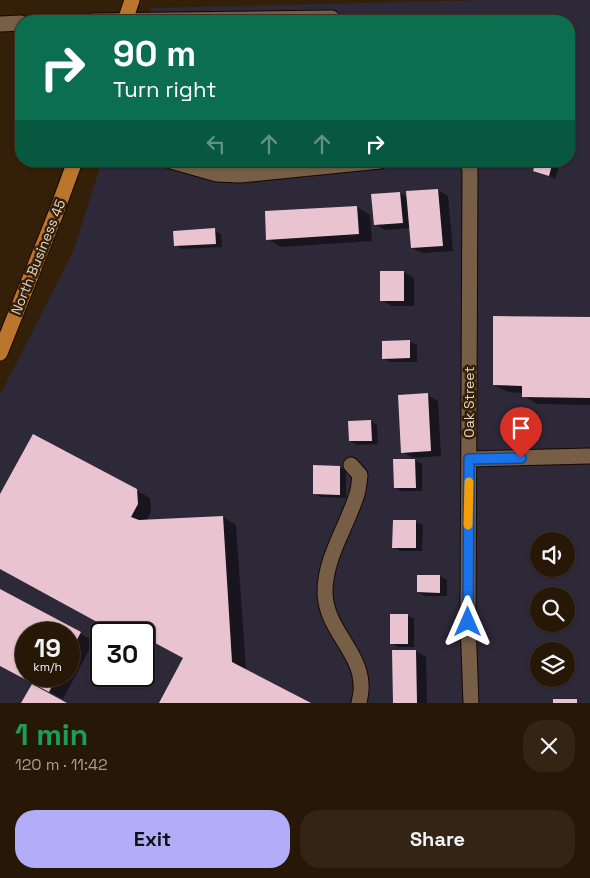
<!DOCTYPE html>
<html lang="en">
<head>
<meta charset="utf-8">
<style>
	body { margin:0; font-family:"Space Grotesk",sans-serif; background:#332414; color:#f1f3f6; height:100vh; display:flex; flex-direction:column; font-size:19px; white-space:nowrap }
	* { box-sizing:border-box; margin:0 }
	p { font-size:16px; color:#a49f9b }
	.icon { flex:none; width:28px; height:28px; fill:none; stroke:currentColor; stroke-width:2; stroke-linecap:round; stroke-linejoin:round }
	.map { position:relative; height:703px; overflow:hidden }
	.side { display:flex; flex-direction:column; background:#271706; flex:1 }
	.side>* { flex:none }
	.banner { position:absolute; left:15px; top:15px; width:560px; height:152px; border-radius:20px; box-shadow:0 1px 4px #0004,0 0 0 1px #433628; background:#0b6e4f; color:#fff; overflow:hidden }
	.buttons { position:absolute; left:530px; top:532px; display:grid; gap:10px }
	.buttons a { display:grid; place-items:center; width:45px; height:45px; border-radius:50%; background:#271706; box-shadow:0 1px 4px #0004,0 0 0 1px #433628; font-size:25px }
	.speed { position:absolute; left:15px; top:622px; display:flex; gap:10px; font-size:25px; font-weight:700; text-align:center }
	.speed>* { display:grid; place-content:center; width:65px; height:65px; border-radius:50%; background:#271706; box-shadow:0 1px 4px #0004,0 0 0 1px #433628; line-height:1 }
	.speed small { font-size:12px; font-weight:400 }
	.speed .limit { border:2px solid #111; border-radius:8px; background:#fff; color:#111 }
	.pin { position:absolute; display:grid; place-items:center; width:42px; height:42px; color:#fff; margin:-51px -21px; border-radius:50% 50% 50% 0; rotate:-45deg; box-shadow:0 0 5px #0007 }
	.pin .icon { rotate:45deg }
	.me { position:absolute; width:55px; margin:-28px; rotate:0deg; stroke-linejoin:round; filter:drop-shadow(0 0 4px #0008) }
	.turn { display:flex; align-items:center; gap:18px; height:105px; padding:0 15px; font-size:22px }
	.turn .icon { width:65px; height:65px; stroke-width:2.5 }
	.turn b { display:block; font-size:35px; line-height:42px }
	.lanes { display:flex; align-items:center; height:48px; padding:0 15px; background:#0003; justify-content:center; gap:25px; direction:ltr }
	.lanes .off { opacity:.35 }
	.round { display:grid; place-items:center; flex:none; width:52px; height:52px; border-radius:20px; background:#332414 }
	.summary { display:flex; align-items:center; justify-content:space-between; height:85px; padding:0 15px }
	h1 { font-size:30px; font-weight:700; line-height:38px; color:#1e9e55 }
	.action { display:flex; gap:10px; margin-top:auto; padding:10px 15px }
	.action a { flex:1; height:58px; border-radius:20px; background:#b2adf9; color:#111; font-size:20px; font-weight:700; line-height:58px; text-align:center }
	.action a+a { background:#332414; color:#f1f3f6 }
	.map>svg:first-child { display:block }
</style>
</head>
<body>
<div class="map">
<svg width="590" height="703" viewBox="0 0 590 703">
	<rect width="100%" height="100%" fill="#341f08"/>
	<path fill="#2d2939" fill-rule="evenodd" d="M488 0H590V703H0V395L73 252 102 161H569V21H147L151 8ZM539 541H566V569H539ZM539 596H566V624H539ZM26 634H69V676H26ZM101 634H144V676H101ZM539 651H566V679H539Z"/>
	<path fill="#0007" fill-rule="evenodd" d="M538 161 561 162 555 179 535 170Z
		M438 190 448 196 453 251 423 253 412 248 411 228 385 230 375 224 400 193 408 198Z
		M357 207 370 215 372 241 281 247 268 239Z
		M214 230 221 234 222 247 182 249 175 245Z
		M404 272 414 278V306H392L381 300Z
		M590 319V405L537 404 524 396V393L508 392 494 385Z
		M410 342 417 345V362H390L383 358Z
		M427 395 438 401 441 456 413 458 403 452Z
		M371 421 377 425 378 444 357 445 350 441Z
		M415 460 422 464V491H401L395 487Z
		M339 467 346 471V498L321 497 314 494Z
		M136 490 150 498 151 512 146 521 223 517 236 525 246 670 308 703H160L185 658 147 638 144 644V634H121L0 568V496Z
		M416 522 423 525 422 551H400L394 547Z
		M418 576H440L447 580V596H425L418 592Z
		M0 590 94 641 63 699 0 665ZM26 634H69V676H26Z
		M407 615 414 619V647H398L391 643Z
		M416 651 426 657 427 703H394Z"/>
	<path fill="#e9c4d0" d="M536 161H553L549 176 533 171Z
		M438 189 443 246 411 248 406 191Z
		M400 192 403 223 374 225 371 194Z
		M357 206 359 234 266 240 265 211Z
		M215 228 216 244 174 246 173 231Z
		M380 271H404V301H380Z
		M493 316 590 317V398L522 397V386L493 385Z
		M410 340V358L382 359V341Z
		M428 393 431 451 401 453 398 395Z
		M371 420 372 441H349L348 421Z
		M33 434 137 489 138 504 131 517 139 520 223 516 232 662 311 703H159L183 658 144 637V634H139L133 631 132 634H119L0 569V494Z
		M393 459H415L416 488H394Z
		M313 465 340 466V495L313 494Z
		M393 520H416V548H392Z
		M417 575H440V593L417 592Z
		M0 589 81 632 69 655V634H26V676H57L49 692 0 666Z
		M390 614H408V644H390Z
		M392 650H416L417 703H393Z
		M32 684 67 703H21Z
		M553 699H577V703H553Z"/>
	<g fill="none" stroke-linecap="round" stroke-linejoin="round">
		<g stroke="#1a0800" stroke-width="17">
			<path id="minor" d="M92 21 332 18
				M0 24 21 23
				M171 161 217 174 240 175 380 161
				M466 161 470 168 468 622 471 703
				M469 459 590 456
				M351 465 360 475C359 482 359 490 356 497 346 528 325 558 325 592 325 628 360 651 361 684 362 690 360 697 359 703"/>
		</g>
		<g stroke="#1a0800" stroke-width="17">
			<path id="major" d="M125 21 132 0
				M0 353 56 213 75 161"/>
		</g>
		<use href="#minor" stroke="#765e47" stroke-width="15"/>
		<use href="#major" stroke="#ba762c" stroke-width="15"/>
	</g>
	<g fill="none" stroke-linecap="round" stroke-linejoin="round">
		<g stroke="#114b97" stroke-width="12">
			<path id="route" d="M468 622 469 459 521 458"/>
		</g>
		<use href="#route" stroke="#1a73e8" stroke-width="9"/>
		<path stroke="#f59e0b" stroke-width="9" d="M468 525 469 482"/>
	</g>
	<g text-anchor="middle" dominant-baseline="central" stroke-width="5" stroke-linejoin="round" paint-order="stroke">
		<g font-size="14" fill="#e2d4c7" stroke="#341f08">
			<text transform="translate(38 257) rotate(-68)">North Business 45</text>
			<text transform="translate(469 402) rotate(-90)">Oak Street</text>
		</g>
	</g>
</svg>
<div class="buttons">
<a><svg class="icon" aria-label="sound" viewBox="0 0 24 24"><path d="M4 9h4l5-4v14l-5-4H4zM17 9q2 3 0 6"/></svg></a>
<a><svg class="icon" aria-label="search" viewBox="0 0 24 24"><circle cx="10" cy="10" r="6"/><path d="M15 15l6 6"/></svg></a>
<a><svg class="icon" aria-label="layers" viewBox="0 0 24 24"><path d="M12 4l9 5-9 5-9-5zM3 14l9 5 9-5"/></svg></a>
</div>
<div class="speed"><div>19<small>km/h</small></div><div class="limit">30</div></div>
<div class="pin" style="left:521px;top:458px;background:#d93025"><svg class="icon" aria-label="arrive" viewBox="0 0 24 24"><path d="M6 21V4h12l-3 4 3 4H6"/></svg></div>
<svg class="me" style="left:468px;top:622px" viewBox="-20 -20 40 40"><path d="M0-17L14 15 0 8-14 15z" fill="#1a73e8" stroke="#fff" stroke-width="4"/></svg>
<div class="banner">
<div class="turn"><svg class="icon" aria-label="right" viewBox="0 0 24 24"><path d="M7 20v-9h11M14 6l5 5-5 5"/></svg><div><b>90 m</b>Turn right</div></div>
<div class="lanes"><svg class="icon off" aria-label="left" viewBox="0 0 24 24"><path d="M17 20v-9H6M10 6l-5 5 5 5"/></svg><svg class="icon off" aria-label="ahead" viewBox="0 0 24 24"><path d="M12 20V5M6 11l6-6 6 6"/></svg><svg class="icon off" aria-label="ahead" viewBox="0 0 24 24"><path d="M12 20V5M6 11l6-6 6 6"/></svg><svg class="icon" aria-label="right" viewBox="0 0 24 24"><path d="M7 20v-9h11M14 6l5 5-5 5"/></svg></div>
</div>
</div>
<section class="side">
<div class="summary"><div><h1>1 min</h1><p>120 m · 11:42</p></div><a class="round"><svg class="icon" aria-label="close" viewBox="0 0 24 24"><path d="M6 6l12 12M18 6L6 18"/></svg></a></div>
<div class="action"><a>Exit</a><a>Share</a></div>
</section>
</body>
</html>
